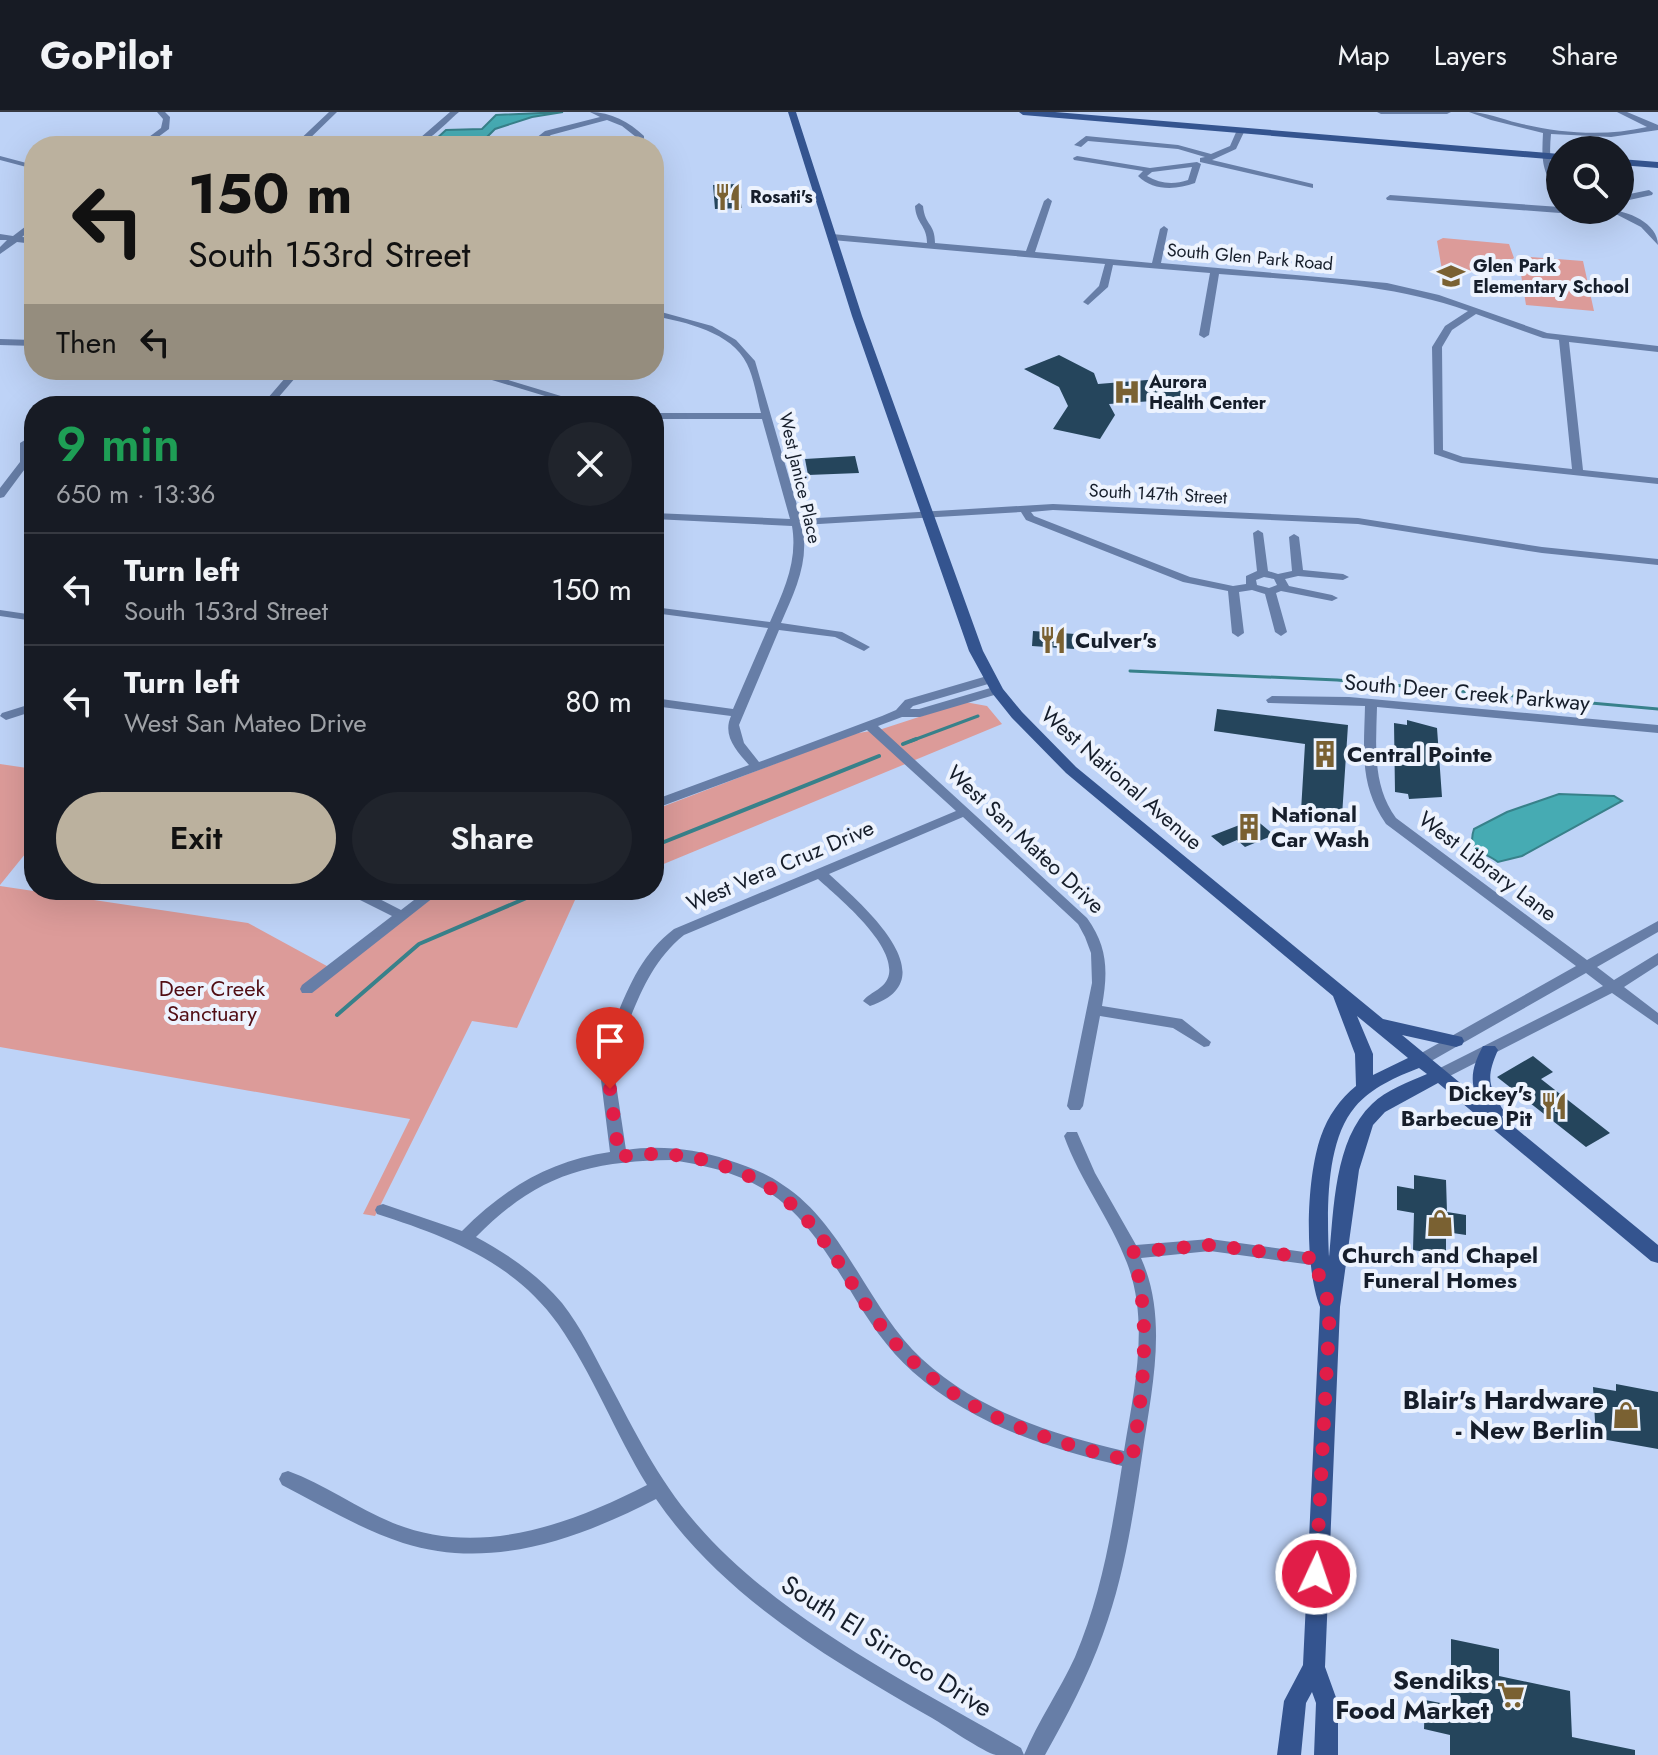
<!DOCTYPE html>
<html lang="en">
<head>
<meta charset="utf-8">
<style>
	body { margin:0; font-family:Jost,sans-serif; background:#20242c; color:#f1f3f6; height:100vh; display:flex; flex-direction:column; font-size:30px; white-space:nowrap }
	* { box-sizing:border-box; margin:0 }
	p { font-size:26px; color:#9ea1a6 }
	.icon { flex:none; width:44px; height:44px; fill:none; stroke:currentColor; stroke-width:2; stroke-linecap:round; stroke-linejoin:round }
	.map { position:relative; flex:1; overflow:hidden }
	.sheet { position:absolute; left:24px; top:284px; width:640px; height:504px; display:flex; flex-direction:column; background:#171b24; border-radius:32px; box-shadow:0 8px 32px #0002 }
	.sheet>* { flex:none }
	.banner { position:absolute; left:24px; top:24px; width:640px; height:244px; border-radius:32px; box-shadow:0 8px 32px #0002; background:#bbb19e; color:#111; overflow:hidden }
	.buttons { position:absolute; left:1546px; top:24px; display:grid; gap:16px }
	.buttons a { display:grid; place-items:center; width:88px; height:88px; border-radius:50%; background:#171b24; box-shadow:0 8px 32px #0002; font-size:40px }
	.pin { position:absolute; display:grid; place-items:center; width:68px; height:68px; color:#fff; margin:-82px -34px; border-radius:50% 50% 50% 0; rotate:-45deg; box-shadow:0 0 8px #0007 }
	.pin .icon { rotate:45deg }
	.me { position:absolute; width:88px; margin:-44px; rotate:3deg; stroke-linejoin:round; filter:drop-shadow(0 0 6px #0008) }
	.turn { display:flex; align-items:center; gap:28px; height:168px; padding:0 32px; font-size:36px }
	.turn .icon { width:104px; height:104px; stroke-width:2.5 }
	.turn b { display:block; font-size:56px; line-height:68px }
	.then { display:flex; align-items:center; height:76px; padding:0 32px; background:#0003; gap:16px; font-size:30px }
	.round { display:grid; place-items:center; flex:none; width:84px; height:84px; border-radius:42px; background:#20242c }
	.head { display:flex; align-items:center; justify-content:space-between; height:136px; padding:0 32px }
	h1 { font-size:48px; font-weight:600; line-height:60px; color:#1e9e55 }
	.action { display:flex; gap:16px; margin-top:auto; padding:16px 32px }
	.action a { flex:1; height:92px; border-radius:48px; background:#bbb19e; color:#111; font-size:32px; font-weight:600; line-height:92px; text-align:center }
	.action a+a { background:#20242c; color:#f1f3f6 }
	ul { padding:0; list-style:none }
	li { display:flex; align-items:center; gap:24px; height:112px; padding:0 32px; border-top:2px solid #363941 }
	li div { flex:1 }
	li b { display:block; font-size:30px }
	li em { font-style:normal }
	header { display:flex; align-items:center; gap:48px; box-sizing:border-box; height:112px; padding:0 40px; background:#171b24; border-bottom:2px solid #363941 }
	header strong { font-size:38px }
	nav { display:flex; gap:44px; margin-inline-start:auto; font-size:28px }
	.map>svg:first-child { display:block }
</style>
</head>
<body>
<header>
<strong>GoPilot</strong>
<nav><a>Map</a><a>Layers</a><a>Share</a></nav>
</header>
<div class="map">
<svg width="1658" height="1643" viewBox="0 0 1658 1643">
	<rect width="100%" height="100%" fill="#bed3f7"/>
	<path fill="#dc9b99" d="M1443 126 1509 132 1514 146 1490 161 1442 158 1437 129Z
		M1518 144 1583 149 1594 199 1526 193Z
		M965 590 987 594 1002 612 654 756V698L853 622 882 617Z
		M0 652 34 657V731L0 773Z
		M0 774 248 811 336 859 443 778H599L575 788 517 916 472 909 375 1104 363 1102 410 1007 0 935Z"/>
	<path fill="#46abb3" stroke="#38818a" stroke-width="2" d="M563 0 532 5 495 17 478 34H441L434 29 446 18 482 17 496 3Z
		M1559 682 1614 684 1622 689 1522 744 1498 750C1485 739 1466 741 1474 717L1507 700Z"/>
	<g fill="none" stroke-linecap="round" stroke-linejoin="round">
		<path stroke="#38818a" stroke-width="3" d="M1130 559 1337 568 1658 597
			M911 629 978 604"/>
		<path stroke="#38818a" stroke-width="4" d="M903 632 916 627
			M654 734 879 644
			M337 903 419 832 545 778"/>
	</g>
	<path fill="#25455c" d="M737 72 742 96 715 97 713 73Z
		M1059 243 1094 261 1098 272 1184 265 1197 286 1109 292 1115 303 1100 327 1053 317 1068 294 1059 275 1024 257Z
		M855 344 859 361 808 363 805 347Z
		M1033 519 1075 522 1074 537 1032 534Z
		M1217 597 1348 613 1342 704 1301 699 1305 632 1214 619Z
		M1407 608 1437 616 1442 685 1409 687 1408 682 1395 680 1394 611 1407 613Z
		M1255 707 1274 723 1245 735 1237 728 1223 734 1211 724Z
		M1533 944 1553 960 1541 967 1610 1021 1586 1035 1497 965Z
		M1414 1063 1446 1068 1447 1100 1466 1103V1123L1446 1120V1143L1413 1138 1414 1101 1397 1098V1074L1414 1077Z
		M1616 1272 1658 1280V1337L1596 1326 1593 1275 1616 1279Z
		M1451 1527 1499 1537V1564L1570 1579 1572 1625 1635 1638V1643H1450V1623L1424 1617 1425 1588 1451 1593Z"/>
	<g fill="none" stroke-linecap="round" stroke-linejoin="round">
		<path fill="#677ea7" fill-rule="evenodd" d="M157 0H165L170 5 169 17 146 34H137L161 16 163 7Z
			M329 0H337L302 34H293Z
			M450 0H459C441 15 428 34 403 34L420 26Z
			M590 0C611 0 629 10 644 24V34H636V25L622 14 607 8 551 23 535 34H526L545 19 600 5Z
			M1377 0H1451L1447 2H1381Z
			M1469 0C1486 0 1501 7 1518 11 1560 21 1604 25 1647 15L1617 0H1627L1658 13V18L1611 25 1551 22C1550 34 1549 46 1553 58 1555 66 1560 68 1560 77 1540 65 1542 42 1543 21L1491 8Z
			M1241 16 1245 18 1236 37 1212 48 1313 72V76L1200 50V46L1205 45 1178 37 1088 29 1081 35 1074 33 1086 24 1178 33 1211 42 1230 34 1237 18Z
			M0 44 34 53V57L0 48Z
			M1077 44 1150 56 1197 50 1201 52 1195 71C1176 78 1153 79 1138 64L1143 59 1074 48 1073 46ZM1192 55 1188 68C1174 73 1160 72 1147 64L1152 60Z
			M1649 78 1653 81 1652 83 1620 90V84Z
			M1390 83 1560 95V98H1564L1560 101 1387 88 1386 86Z
			M1048 86 1052 89 1035 140 1152 151 1160 117 1164 114 1168 117 1161 151 1387 171 1439 183 1547 221 1658 234V240L1569 230 1583 358 1658 366V372L1461 351 1434 342 1432 235 1445 214 1468 199C1386 170 1304 169 1219 162L1209 223 1204 226 1199 223 1210 161 1113 153 1108 175 1088 193 1083 190 1099 174 1105 152 832 128 828 125 832 122 927 131C927 113 916 112 915 94L919 91 923 94C925 114 935 111 935 131L1026 139 1044 89ZM1476 202 1543 226 1559 228 1572 357 1463 345 1443 338 1442 235 1452 218Z
			M1608 98C1627 98 1658 111 1658 133L1641 115Z
			M34 108V115L22 125 34 126V132L17 130 0 142V135L7 128H0V122L13 124Z
			M654 198 712 214 736 228 755 249 801 407 1053 392 1358 406 1542 435 1658 447V453L1542 441 1358 412 1053 398 1031 400 1034 404 1190 465 1233 474 1246 472V464L1257 459 1253 421 1258 418 1263 421 1268 459 1278 462 1292 459 1289 425 1294 422 1299 425 1303 458 1343 462 1349 465 1343 468 1298 464 1285 467 1289 474 1332 483 1338 486 1332 489 1281 479 1276 481 1287 520 1281 524 1275 520 1265 482 1252 478 1239 480 1244 521 1238 525 1232 521 1228 479 1183 470 1026 408 1021 400 802 413C810 449 795 479 781 511L842 520 870 535 864 539 835 525 779 518 739 613 744 631 759 650 882 604 896 598 905 588 987 564H995L997 567 995 570 913 594 910 597H919L997 574 1001 575 1003 578 1001 581 920 605H902L878 614 1087 806C1108 835 1108 860 1102 894L1182 907 1211 930 1209 934 1204 935 1173 916 1100 904 1083 994 1080 998H1070L1067 994 1092 871 1091 841 1085 825 1078 812 963 705 829 762C859 790 951 867 870 894L863 889C871 879 886 877 889 862 894 831 839 786 818 767L684 823C652 849 640 882 625 919L623 923H613L611 919C626 880 640 843 674 817L956 699 867 618 654 697V688L749 653C737 639 722 624 731 604L654 594V586L733 597 768 516 654 501V495L770 510C784 478 798 449 792 414L654 407V401L790 407 762 307H654V301H761C757 286 754 266 747 252 732 220 685 210 654 204ZM1264 465 1274 467 1277 473 1269 476 1257 473 1256 468Z
			M0 227 34 228V234L0 233Z
			M292 258H302L271 294H261Z
			M459 258H475L594 294H578Z
			M25 328 30 331V350L4 385 0 386V376L20 350V331Z
			M0 498 34 503V509L0 504Z
			M1272 584 1349 585 1658 613V621L1377 595C1376 634 1372 673 1396 706L1587 848 1658 809V820L1597 855 1614 868 1658 841V853L1624 875 1658 901V913L1612 881 1444 967H1434L1431 963 1434 959 1603 874 1586 861 1426 952H1416L1414 948 1416 944 1576 854 1386 712C1359 673 1364 639 1365 594L1268 591 1266 588Z
			M34 591V599L6 608 0 604 2 601Z
			M344 778H362L401 798 427 778H443L312 881H302L300 877 302 873 392 804 346 781Z
			M606 947 611 948 613 952 626 1038C659 1033 696 1037 728 1048 747 1054 766 1061 783 1073 845 1113 868 1197 922 1247 978 1299 1052 1322 1124 1339 1134 1278 1150 1211 1127 1151 1110 1106 1080 1069 1064 1024L1067 1020H1077L1095 1061 1136 1133 1210 1127 1333 1144 1335 1149 1333 1154 1327 1155 1210 1139 1141 1146C1169 1208 1151 1280 1142 1344 1133 1404 1124 1465 1103 1522 1088 1564 1067 1604 1045 1643 1030 1643 1011 1643 996 1643 983 1640 946 1614 932 1606 831 1548 723 1485 656 1387 578 1427 491 1459 403 1431 360 1417 321 1393 282 1373L279 1367 282 1361 288 1359C324 1372 357 1396 393 1411 479 1446 569 1413 647 1373 615 1321 593 1262 558 1212 514 1150 446 1124 377 1102L375 1098 377 1094 383 1092 462 1119C505 1076 549 1049 610 1040L599 952 601 948ZM672 1048C771 1063 800 1096 850 1178 868 1208 887 1237 913 1260 972 1312 1047 1336 1122 1354 1112 1419 1101 1484 1075 1545 1060 1578 1038 1609 1024 1643L1021 1636C912 1573 776 1506 694 1409 658 1367 634 1318 608 1269 594 1243 581 1215 562 1191 538 1163 508 1142 476 1125 536 1064 587 1049 672 1048Z"/>
		<path fill="#34548f" fill-rule="evenodd" d="M788 0H796L862 204 983 539 1003 577 1022 600 1076 655 1383 907 1462 925 1464 929 1462 933 1456 935 1402 923 1476 984C1469 965 1474 951 1483 934H1495L1498 938C1485 967 1489 975 1505 1001L1502 1005 1658 1133V1151L1651 1149 1438 971 1385 1000 1373 1013 1359 1058 1340 1195 1325 1555 1338 1591V1643H1314L1316 1591 1312 1580 1306 1591 1301 1643H1277L1284 1589 1303 1553 1320 1195C1304 1154 1306 1066 1321 1024 1328 1004 1340 987 1356 974L1355 942 1333 884 1066 661 1012 606 992 581 969 539 852 204ZM1357 904 1408 946 1373 963V942ZM1419 956 1427 962C1409 970 1386 978 1372 992 1334 1028 1334 1097 1329 1146 1327 1101 1325 1030 1355 995 1372 975 1396 965 1419 956Z
			M1019 0H1055L1560 42V48L1023 3Z
			M1620 47 1658 50V56L1620 53Z"/>
	</g>
	<g fill="none" stroke-linecap="round" stroke-linejoin="round">
		<path stroke="#e11d48" stroke-width="14" stroke-dasharray="0 25.2" d="M610 977 619 1045C653 1039 689 1042 721 1053 834 1089 838 1183 917 1253 977 1308 1055 1331 1132 1349 1143 1277 1152 1211 1133 1140L1210 1133 1318 1147 1319 1166 1330 1195 1316 1462"/>
	</g>
	<defs>
		<g id="restaurant-bare" transform="scale(2.16)"><path d="M-5-6h1v4h1v-4h1v4h1v-4h1v5L-1.5 .5V6h-2V.5L-5-1ZM5-6V6H3V1.5H1.5Q1.5-4 5-6Z" fill="#7a6132" stroke="#edf3fe" stroke-width="2.5" paint-order="stroke"/></g>
		<g id="school-bare" transform="scale(2.16)"><path d="M0-5L7-2L0 1L-7-2ZM-4 1L0 2.5L4 1V4Q0 6-4 4Z" fill="#7a6132" stroke="#edf3fe" stroke-width="2.5" paint-order="stroke"/></g>
		<g id="hospital-bare" transform="scale(2.16)"><path d="M-5-5h3v3.5h4V-5h3V5h-3V1.5h-4V5h-3Z" fill="#7a6132" stroke="#edf3fe" stroke-width="2.5" paint-order="stroke"/></g>
		<g id="building-bare" transform="scale(2.16)"><path d="M-4-6H4V6H1V3H-1V6H-4ZM-2.5-4.3h1.7v1.8h-1.7ZM.8-4.3h1.7v1.8H.8ZM-2.5-1h1.7V.8h-1.7ZM.8-1h1.7V.8H.8Z" fill="#7a6132" stroke="#edf3fe" stroke-width="2.5" paint-order="stroke"/></g>
		<g id="shop-bare" transform="scale(2.16)"><path d="M-5-2.5h2.3a2.7 3.5 0 0 1 5.4 0H5L5.5 6h-11ZM-1.5-2.5h3a1.5 2.3 0 0 0-3 0Z" fill="#7a6132" stroke="#edf3fe" stroke-width="2.5" paint-order="stroke"/></g>
		<g id="supermarket-bare" transform="scale(2.16)"><path d="M-6-5.5h2.5l.6 2H6L4.5 2H-2.5L-4.4-4H-6ZM-1.5 3.2a1.3 1.3 0 1 0 .1 0ZM3 3.2a1.3 1.3 0 1 0 .1 0Z" fill="#7a6132" stroke="#edf3fe" stroke-width="2.5" paint-order="stroke"/></g>
	</defs>
	<g fill-rule="evenodd">
		<use href="#restaurant-bare" x="728" y="85"/>
		<use href="#school-bare" x="1451" y="164"/>
		<use href="#hospital-bare" x="1127" y="280"/>
		<use href="#restaurant-bare" x="1053" y="528"/>
		<use href="#building-bare" x="1325" y="642"/>
		<use href="#building-bare" x="1249" y="715"/>
		<use href="#restaurant-bare" x="1554" y="994"/>
		<use href="#shop-bare" x="1440" y="1111"/>
		<use href="#shop-bare" x="1626" y="1303"/>
		<use href="#supermarket-bare" x="1511" y="1583"/>
	</g>
	<g text-anchor="middle" dominant-baseline="central" stroke-width="8" stroke-linejoin="round" paint-order="stroke">
		<g font-size="18" font-weight="bold" fill="#161e2b" stroke="#edf3fe" text-anchor="start">
			<text x="750" y="85">Rosati's</text>
			<text x="1473" y="154">Glen Park<tspan x="1473" dy="21">Elementary School</tspan></text>
			<text x="1149" y="270">Aurora<tspan x="1149" dy="21">Health Center</tspan></text>
		</g>
		<g font-size="18" fill="#161e2b" stroke="#edf3fe">
			<text transform="translate(1250 145) rotate(5)">South Glen Park Road</text>
			<text transform="translate(800 366) rotate(77)">West Janice Place</text>
			<text transform="translate(1158 382) rotate(3)">South 147th Street</text>
		</g>
		<g font-size="22" font-weight="bold" fill="#161e2b" stroke="#edf3fe" text-anchor="start">
			<text x="1075" y="528">Culver's</text>
			<text x="1347" y="642">Central Pointe</text>
			<text x="1271" y="702">National<tspan x="1271" dy="25">Car Wash</tspan></text>
			<text x="1532" y="981" text-anchor="end">Dickey's<tspan x="1532" dy="25">Barbecue Pit</tspan></text>
			<text x="1440" y="1143" text-anchor="middle">Church and Chapel<tspan x="1440" dy="25">Funeral Homes</tspan></text>
		</g>
		<g font-size="22" fill="#161e2b" stroke="#edf3fe">
			<text transform="translate(1467 580) rotate(5)">South Deer Creek Parkway</text>
			<text transform="translate(1122 666) rotate(41)">West National Avenue</text>
			<text transform="translate(1026 727) rotate(43)">West San Mateo Drive</text>
			<text transform="translate(780 753) rotate(-23)">West Vera Cruz Drive</text>
			<text transform="translate(1488 754) rotate(37)">West Library Lane</text>
		</g>
		<g font-size="22" fill="#510d13" stroke="#edf3fe">
			<text x="212" y="876">Deer Creek<tspan x="212" dy="25">Sanctuary</tspan></text>
		</g>
		<g font-size="26" font-weight="bold" fill="#161e2b" stroke="#edf3fe" text-anchor="end">
			<text x="1604" y="1288">Blair's Hardware<tspan x="1604" dy="30">- New Berlin</tspan></text>
			<text x="1489" y="1568">Sendiks<tspan x="1489" dy="30">Food Market</tspan></text>
		</g>
		<g font-size="26" fill="#161e2b" stroke="#edf3fe">
			<text transform="translate(887 1534) rotate(32)">South El Sirroco Drive</text>
		</g>
	</g>
</svg>
<div class="buttons">
<a><svg class="icon" aria-label="search" viewBox="0 0 24 24"><circle cx="10" cy="10" r="6"/><path d="M15 15l6 6"/></svg></a>
</div>
<div class="pin" style="left:610px;top:977px;background:#d93025"><svg class="icon" aria-label="arrive" viewBox="0 0 24 24"><path d="M6 21V4h12l-3 4 3 4H6"/></svg></div>
<svg class="me" style="left:1316px;top:1462px" viewBox="-20 -20 40 40"><circle r="17" fill="#e11d48" stroke="#fff" stroke-width="3"/><path d="M0-11L8 9 0 5-8 9z" fill="#fff"/></svg>
<div class="banner">
<div class="turn"><svg class="icon" aria-label="left" viewBox="0 0 24 24"><path d="M17 20v-9H6M10 6l-5 5 5 5"/></svg><div><b>150 m</b>South 153rd Street</div></div>
<div class="then">Then<svg class="icon" aria-label="left" viewBox="0 0 24 24"><path d="M17 20v-9H6M10 6l-5 5 5 5"/></svg></div>
</div>
<section class="sheet">
<div class="head"><div><h1>9 min</h1><p>650 m · 13:36</p></div><a class="round"><svg class="icon" aria-label="close" viewBox="0 0 24 24"><path d="M6 6l12 12M18 6L6 18"/></svg></a></div>
<ul>
<li><svg class="icon" aria-label="left" viewBox="0 0 24 24"><path d="M17 20v-9H6M10 6l-5 5 5 5"/></svg><div><b>Turn left</b><p>South 153rd Street</p></div><em>150 m</em></li>
<li><svg class="icon" aria-label="left" viewBox="0 0 24 24"><path d="M17 20v-9H6M10 6l-5 5 5 5"/></svg><div><b>Turn left</b><p>West San Mateo Drive</p></div><em>80 m</em></li>
</ul>
<div class="action"><a>Exit</a><a>Share</a></div>
</section>
</div>
</body>
</html>
